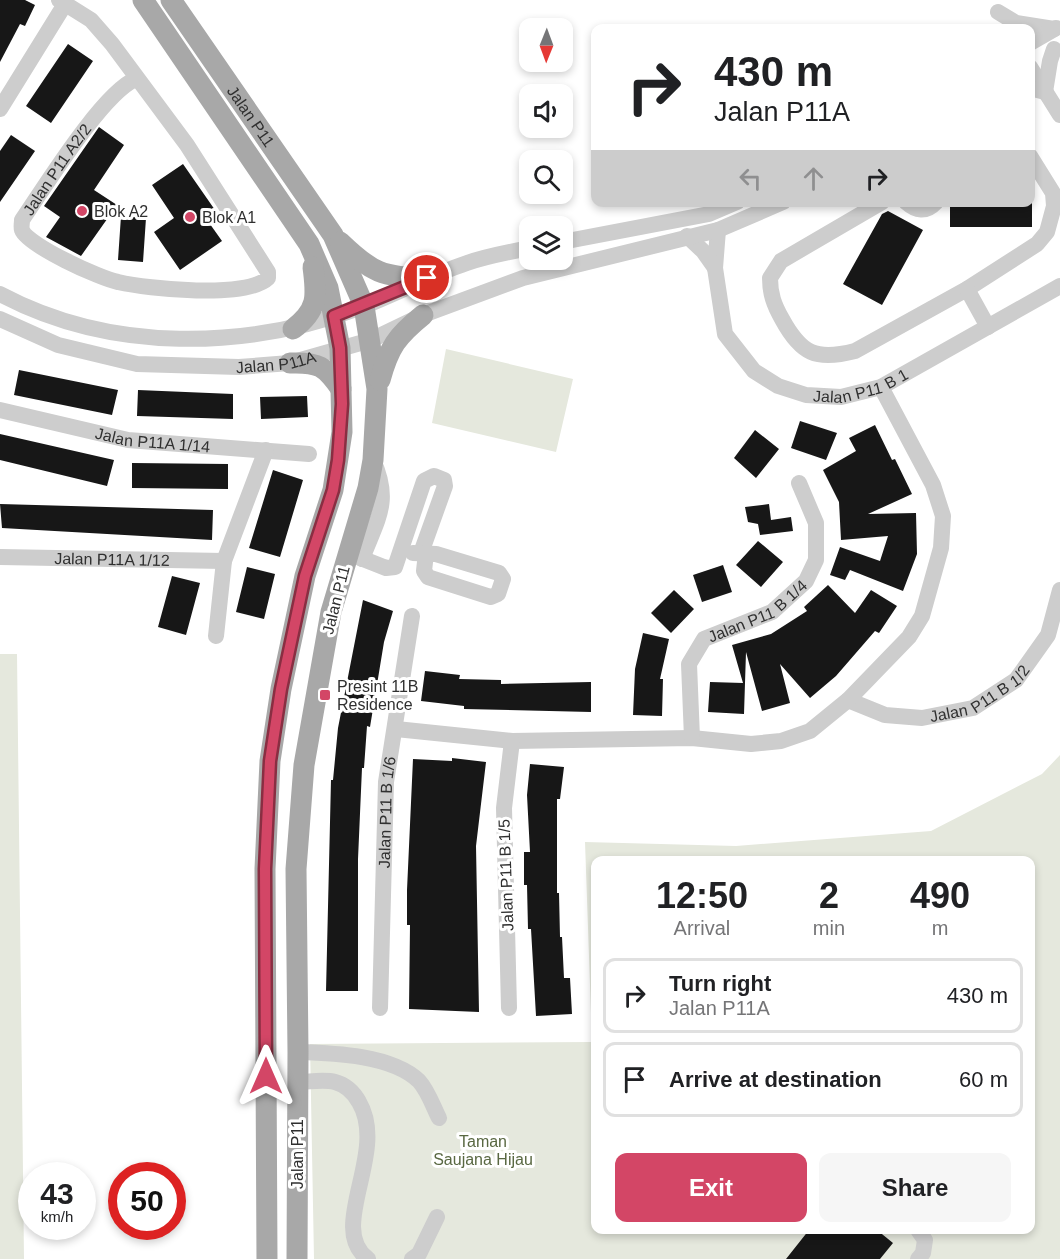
<!DOCTYPE html>
<html lang="en">
<head>
<meta charset="utf-8">
<style>
	body { margin:0; font-family:Helvetica,sans-serif; background:#f6f6f6; color:#202124; height:100vh; display:flex; flex-direction:column; font-size:22px; white-space:nowrap }
	* { box-sizing:border-box; margin:0 }
	p { font-size:20px; color:#757577 }
	.icon { flex:none; width:33px; height:33px; fill:none; stroke:currentColor; stroke-width:2; stroke-linecap:round; stroke-linejoin:round }
	.map { position:relative; flex:1; overflow:hidden }
	.panel { position:absolute; left:591px; top:856px; width:444px; height:378px; display:flex; flex-direction:column; background:#fff; border-radius:12px; box-shadow:0 3px 9px #0003 }
	.panel>* { flex:none }
	.banner { position:absolute; left:591px; top:24px; width:444px; height:183px; border-radius:12px; box-shadow:0 3px 9px #0003; background:#fff; color:#202124; overflow:hidden }
	.needle { width:39px; rotate:181deg }
	.tools { position:absolute; left:519px; top:18px; display:grid; gap:12px }
	.tools a { display:grid; place-items:center; width:54px; height:54px; border-radius:12px; background:#fff; box-shadow:0 3px 9px #0003; font-size:30px }
	.speed { position:absolute; left:18px; top:1162px; display:flex; gap:12px; font-size:30px; font-weight:700; text-align:center }
	.speed>* { display:grid; place-content:center; width:78px; height:78px; border-radius:50%; background:#fff; box-shadow:0 3px 9px #0003; line-height:1 }
	.speed small { font-size:15px; font-weight:400 }
	.speed .limit { border:9px solid #d22; background:#fff; color:#111 }
	.pin { position:absolute; display:grid; place-items:center; width:51px; height:51px; color:#fff; margin:-26px; border:3px solid #fff; border-radius:50%; box-shadow:0 2px 6px #0007 }
	.me { position:absolute; width:66px; margin:-33px; rotate:0deg; stroke-linejoin:round; filter:drop-shadow(0 0 4px #0008) }
	.turn { display:flex; align-items:center; gap:21px; height:126px; padding:0 24px; font-size:27px }
	.turn .icon { width:78px; height:78px; stroke-width:2.5 }
	.turn b { display:block; font-size:42px; line-height:51px }
	.lanes { display:flex; align-items:center; height:57px; padding:0 24px; background:#0003; justify-content:center; gap:30px; direction:ltr }
	.lanes .off { opacity:.35 }
	.eta { display:flex; justify-content:space-evenly; align-items:center; height:102px; text-align:center }
	.eta b { font-size:36px; font-weight:600; line-height:42px }
	.action { display:flex; gap:12px; margin-top:auto; padding:12px 24px }
	.action a { flex:1; height:69px; border-radius:12px; background:#d34666; color:#fff; font-size:24px; font-weight:600; line-height:69px; text-align:center }
	.action a+a { background:#f6f6f6; color:#202124 }
	ul { padding:0; list-style:none }
	li { display:flex; align-items:center; gap:18px; height:75px; margin:0 12px 9px; padding:0 12px; border:3px solid #e0e0e0; border-radius:12px }
	li div { flex:1 }
	li b { display:block; font-size:22px }
	li em { font-style:normal }
	.map>svg:first-child { display:block }
</style>
</head>
<body>
<div class="map">
<svg width="1060" height="1259" viewBox="0 0 1060 1259">
	<rect width="100%" height="100%" fill="#fff"/>
	<path fill="#e5e8dd" fill-rule="evenodd" d="M446 349 573 379 556 452 432 423Z
		M0 654H17L24 1259H0Z
		M1060 755V1259H314L310 1044 592 1042 585 842 736 846 931 831 1042 774ZM596 861H1030V1230H596Z"/>
	<path fill="#171717" d="M0 0H25L35 5 25 26 20 24 0 62Z
		M68 44 93 61 51 123 26 106Z
		M99 127 124 145 94 190 117 205 81 256 46 237 60 217 44 206Z
		M11 135 35 151 0 202V151Z
		M183 164 215 210 205 217 222 241 180 270 154 232 174 218 152 185Z
		M950 202H1032V227H950Z
		M888 211 923 230 882 305 843 284 882 214Z
		M121 216 146 218 143 262 118 260Z
		M19 370 118 390 112 415 14 395Z
		M138 390 233 394V419L137 416Z
		M307 396 308 417 261 419 260 397Z
		M800 421 837 433 826 460 791 448Z
		M875 425 892 460 895 459 912 494 868 514 916 513 917 554 903 591 850 570 845 580 830 575 840 547 880 561 888 536 841 540 839 502 823 470 856 451 849 438Z
		M755 430 779 449 756 478 734 458Z
		M0 434 114 460 107 486 0 460Z
		M132 463 228 464V489L132 488Z
		M273 470 303 480 280 557 249 548Z
		M0 504 213 510 212 540 2 528Z
		M769 504 771 520 791 517 793 531 760 535 758 524 748 522 745 507Z
		M758 541 783 562 761 587 736 565Z
		M723 565 732 592 702 602 693 575Z
		M247 567 275 574 264 619 236 612Z
		M172 576 200 583 186 635 158 627Z
		M828 585 855 613 871 590 897 606 879 633 875 631 836 676 810 698 780 664 790 703 762 711 746 652 744 714 708 712 710 682 743 683 732 645 771 634 807 611 804 607Z
		M674 590 694 609 671 633 651 613Z
		M363 600 393 611 384 642 370 727 367 726 364 768H362L358 859V991H326L331 780H333L338 728Z
		M643 633 669 639 660 679H663L662 716 633 715 635 669Z
		M425 671 460 675 459 679 501 680V684L591 682V712L464 709V706L421 701Z
		M452 758 486 762 476 846 479 1012 409 1009 410 925H407V890L413 759 452 761Z
		M530 764 564 767 560 799H557V893H559L560 937H562L564 978H570L572 1014 536 1016 531 929H528L527 885H524V852H530L527 795Z
		M809 1230H877L893 1243 880 1259H786Z"/>
	<g fill="none" stroke-linecap="round" stroke-linejoin="round">
		<g stroke="#cdcdcd" stroke-width="16">
			<path id="s1" d="M59 0 91 20 112 44 187 145 268 272V278C246 299 149 289 118 282 101 279 27 245 22 230 21 227 22 223 22 220 44 188 103 92 136 79"/>
			<path d="M998 12 1016 23 1054 29"/>
			<path d="M1030 43 1056 28"/>
			<path d="M1030 67 1060 115"/>
			<path d="M1030 88 1045 92 1050 61 1054 49"/>
			<path d="M0 109 65 4"/>
			<path d="M882 202 781 261 770 278C770 294 774 305 782 319 801 354 816 361 855 351L967 289 1037 244 1047 232 1054 206 1053 193 1030 156"/>
			<path d="M906 202C916 211 926 213 936 202"/>
			<path id="s2" d="M718 230 715 268 725 334 754 371 778 386 806 395 841 397 881 387 1060 286"/>
			<path d="M687 236 703 251 715 268"/>
			<path d="M562 242 709 214 737 202"/>
			<path d="M967 289 988 327"/>
			<path d="M0 294C111 353 246 350 362 307 398 293 431 275 467 263 487 256 509 252 530 248"/>
			<path id="s3" d="M0 319 58 345 137 364 239 367 290 363 371 340 423 315 523 278 718 230 783 202"/>
			<path id="s4" d="M0 410 128 440 309 454"/>
			<path d="M348 553 386 568 395 567 424 481 434 476 444 480 445 486 421 553"/>
			<path d="M413 553 436 554 499 573 503 579 498 594 491 597 428 577 424 571 426 553"/>
			<path id="s5" d="M0 557 224 561"/>
			<path d="M362 559C377 519 392 502 373 460"/>
			<path d="M216 636 224 561 266 450"/>
			<path id="s6" d="M848 700 885 715 922 718 973 708 1016 680 1048 635 1060 590"/>
			<path d="M396 729 512 741 692 738 751 744 781 741 810 731 848 700 909 637 922 616 941 548 943 516 933 485 881 387"/>
			<path id="s7" d="M692 738 689 664 704 639 772 612 806 581 816 560V523L799 483"/>
			<path id="s8" d="M380 1008 386 782 412 616"/>
			<path d="M509 1008 504 808 512 741"/>
			<path d="M298 1052C334 1053 392 1055 419 1081 428 1091 433 1106 439 1118"/>
			<path d="M298 1082C309 1082 324 1079 335 1082 346 1085 354 1093 359 1102 389 1153 326 1228 368 1259"/>
			<path d="M918 1230 925 1240 923 1253 918 1259"/>
			<path d="M412 1259 419 1254 437 1217"/>
		</g>
		<g stroke="#a8a8a8" stroke-width="21">
			<path d="M143 0 309 244 328 288 340 348 342 432 333 490 305 576 281 689 270 761 265 869 267 1259"/>
			<path id="s9" d="M171 0 333 235 364 306 377 389 373 460 368 488 331 612 304 765 296 869 298 1052 297 1259"/>
			<path d="M340 242C371 272 383 278 427 278"/>
			<path d="M293 329C318 310 317 297 313 267"/>
			<path d="M290 363C319 362 325 366 341 389"/>
			<path d="M380 380C389 347 397 336 423 315"/>
		</g>
	</g>
	<g fill="none" stroke-linecap="round" stroke-linejoin="round">
		<g stroke="#892e42" stroke-width="15">
			<path id="route" d="M266 1076 265 869 270 761 281 689 305 576 333 490 338 460 342 404 340 348 334 316 427 278"/>
		</g>
		<use href="#route" stroke="#d34666" stroke-width="10"/>
	</g>
	<g fill="#d34666" stroke="#fff" stroke-width="2">
		<circle cx="82" cy="211" r="6"/>
		<circle cx="190" cy="217" r="6"/>
		<rect x="319" y="689" width="12" height="12" rx="3"/>
	</g>
	<g text-anchor="middle" dominant-baseline="central" stroke-width="6" stroke-linejoin="round" paint-order="stroke">
		<g font-size="16" fill="#303030" stroke="#fff">
			<text stroke="none"><textPath href="#s9" startOffset="141">Jalan P11</textPath></text>
			<text stroke="none"><textPath href="#s1" startOffset="687">Jalan P11 A2/2</textPath></text>
			<text stroke="none"><textPath href="#s3" startOffset="284">Jalan P11A</textPath></text>
			<text stroke="none"><textPath href="#s2" startOffset="266">Jalan P11 B 1</textPath></text>
			<text stroke="none"><textPath href="#s4" startOffset="156">Jalan P11A 1/14</textPath></text>
			<text stroke="none"><textPath href="#s5" startOffset="112">Jalan P11A 1/12</textPath></text>
			<text transform="translate(336 600) rotate(-76)">Jalan P11</text>
			<text stroke="none"><textPath href="#s7" startOffset="164">Jalan P11 B 1/4</textPath></text>
			<text stroke="none"><textPath href="#s6" startOffset="141">Jalan P11 B 1/2</textPath></text>
			<text stroke="none"><textPath href="#s8" startOffset="196">Jalan P11 B 1/6</textPath></text>
			<text transform="translate(506 875) rotate(-92)">Jalan P11 B 1/5</text>
			<text transform="translate(297 1154) rotate(-90)">Jalan P11</text>
		</g>
		<g font-size="16" fill="#303030" stroke="#fff" text-anchor="start">
			<text x="94" y="211">Blok A2</text>
			<text x="202" y="217">Blok A1</text>
			<text x="337" y="686">Presint 11B<tspan x="337" dy="18">Residence</tspan></text>
		</g>
		<g font-size="16" fill="#596842" stroke="#fff">
			<text x="483" y="1141">Taman<tspan x="483" dy="18">Saujana Hijau</tspan></text>
		</g>
	</g>
</svg>
<div class="tools">
<a><svg class="needle" viewBox="-14 -14 28 28"><path d="M0-13l5 13h-10z" fill="#e53935"/><path d="M0 13l5-13h-10z" fill="#757577"/></svg></a>
<a><svg class="icon" aria-label="sound" viewBox="0 0 24 24"><path d="M4 9h4l5-4v14l-5-4H4zM17 9q2 3 0 6"/></svg></a>
<a><svg class="icon" aria-label="search" viewBox="0 0 24 24"><circle cx="10" cy="10" r="6"/><path d="M15 15l6 6"/></svg></a>
<a><svg class="icon" aria-label="layers" viewBox="0 0 24 24"><path d="M12 4l9 5-9 5-9-5zM3 14l9 5 9-5"/></svg></a>
</div>
<div class="speed"><div>43<small>km/h</small></div><div class="limit">50</div></div>
<div class="pin" style="left:427px;top:278px;background:#d93025"><svg class="icon" aria-label="arrive" viewBox="0 0 24 24"><path d="M6 21V4h12l-3 4 3 4H6"/></svg></div>
<svg class="me" style="left:266px;top:1076px" viewBox="-20 -20 40 40"><path d="M0-17L14 15 0 8-14 15z" fill="#d34666" stroke="#fff" stroke-width="4"/></svg>
<div class="banner">
<div class="turn"><svg class="icon" aria-label="right" viewBox="0 0 24 24"><path d="M7 20v-9h11M14 6l5 5-5 5"/></svg><div><b>430 m</b>Jalan P11A</div></div>
<div class="lanes"><svg class="icon off" aria-label="left" viewBox="0 0 24 24"><path d="M17 20v-9H6M10 6l-5 5 5 5"/></svg><svg class="icon off" aria-label="ahead" viewBox="0 0 24 24"><path d="M12 20V5M6 11l6-6 6 6"/></svg><svg class="icon" aria-label="right" viewBox="0 0 24 24"><path d="M7 20v-9h11M14 6l5 5-5 5"/></svg></div>
</div>
<section class="panel">
<div class="eta">
<div><b>12:50</b><p>Arrival</p></div>
<div><b>2</b><p>min</p></div>
<div><b>490</b><p>m</p></div>
</div>
<ul>
<li><svg class="icon" aria-label="right" viewBox="0 0 24 24"><path d="M7 20v-9h11M14 6l5 5-5 5"/></svg><div><b>Turn right</b><p>Jalan P11A</p></div><em>430 m</em></li>
<li><svg class="icon" aria-label="arrive" viewBox="0 0 24 24"><path d="M6 21V4h12l-3 4 3 4H6"/></svg><div><b>Arrive at destination</b></div><em>60 m</em></li>
</ul>
<div class="action"><a>Exit</a><a>Share</a></div>
</section>
</div>
</body>
</html>
